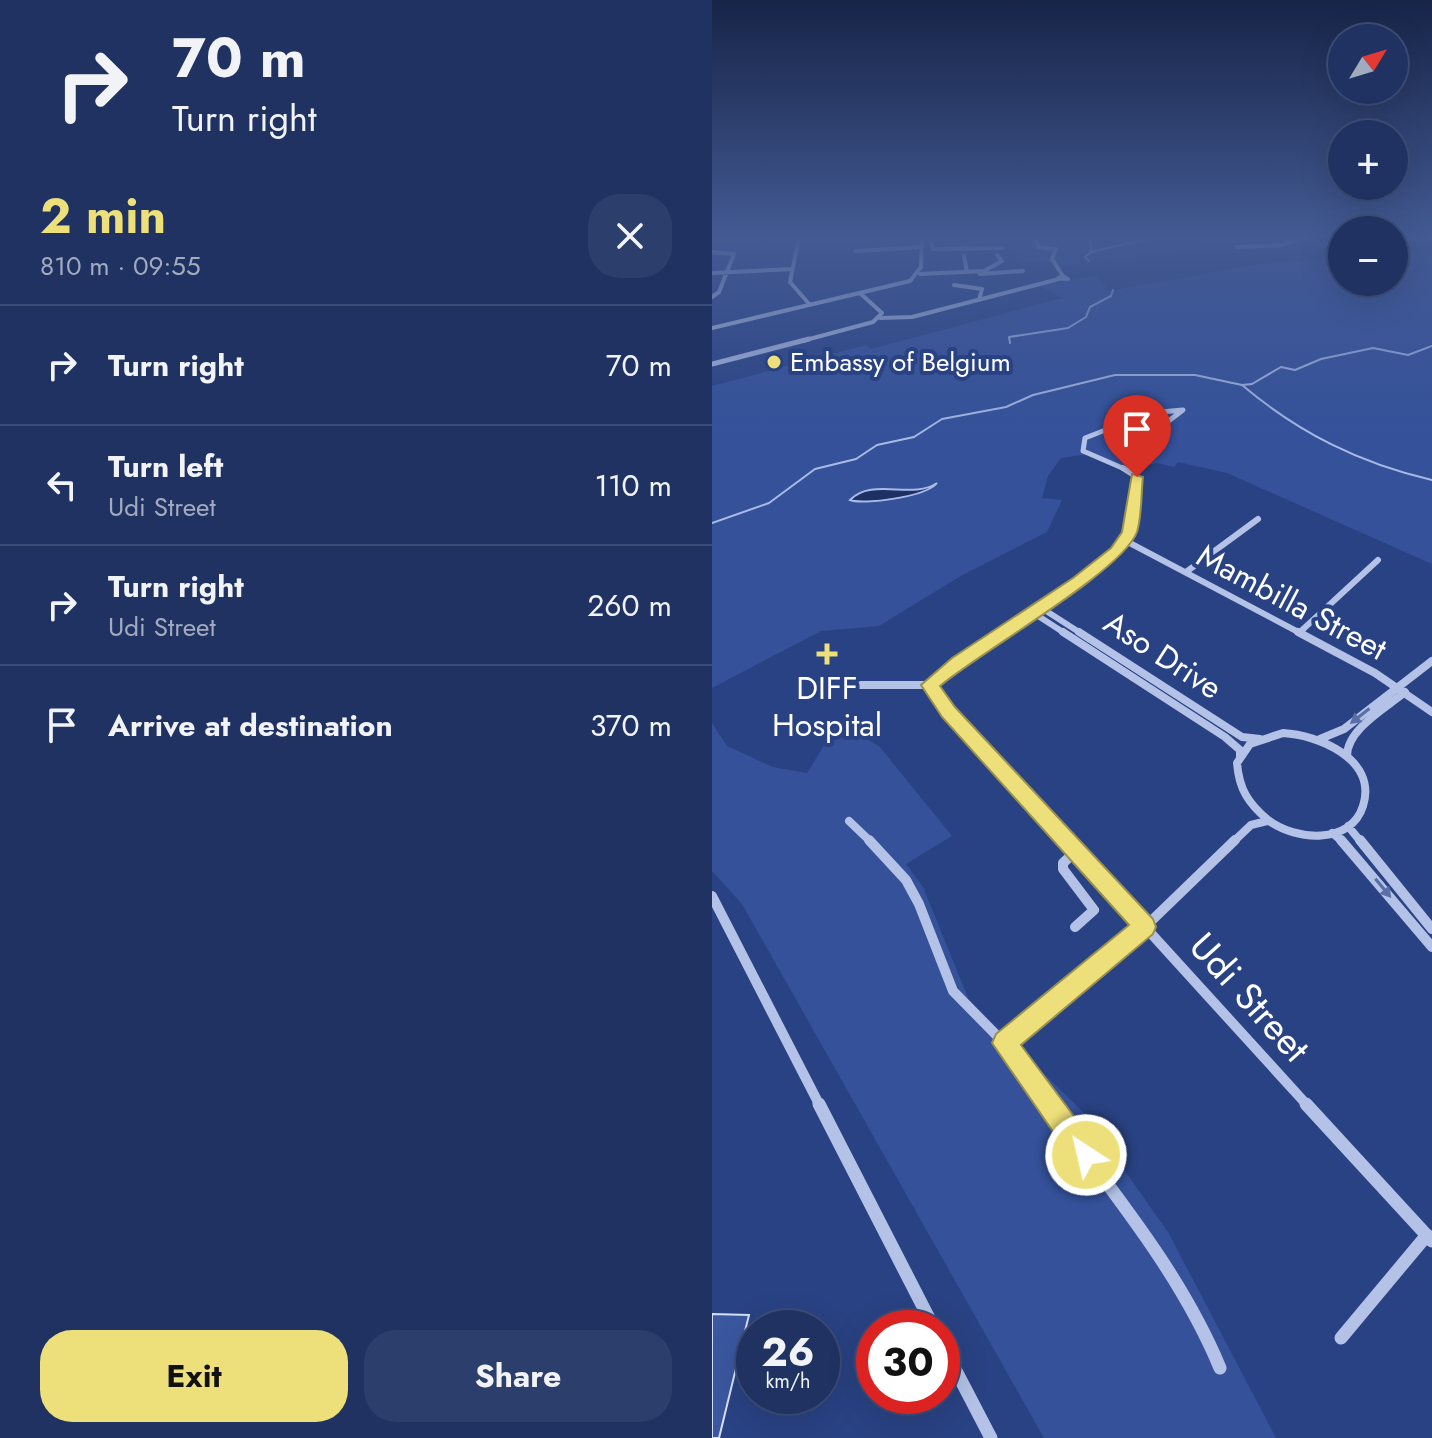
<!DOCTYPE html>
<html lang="en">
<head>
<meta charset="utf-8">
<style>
	body { margin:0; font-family:Jost,sans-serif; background:#2c3e6b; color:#f1f3f6; height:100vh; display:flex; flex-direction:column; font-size:30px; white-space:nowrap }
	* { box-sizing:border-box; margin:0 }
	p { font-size:26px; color:#a1aabe }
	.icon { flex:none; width:44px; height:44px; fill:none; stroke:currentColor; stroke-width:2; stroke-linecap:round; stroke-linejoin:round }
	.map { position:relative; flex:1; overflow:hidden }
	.drawer { display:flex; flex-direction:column; background:#1f3262; width:712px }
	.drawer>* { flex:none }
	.hud { background:#1f3262; color:#f1f3f6; overflow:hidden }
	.needle { width:52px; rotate:52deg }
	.fabs { position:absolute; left:616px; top:24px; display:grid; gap:16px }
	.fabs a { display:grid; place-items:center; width:80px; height:80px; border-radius:50%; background:#1f3262; box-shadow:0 8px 32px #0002,0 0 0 2px #3c4d77; font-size:40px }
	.speed { position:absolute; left:24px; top:1310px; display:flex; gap:16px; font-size:40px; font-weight:700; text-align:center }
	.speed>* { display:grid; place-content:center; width:104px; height:104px; border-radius:50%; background:#1f3262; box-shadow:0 8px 32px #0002,0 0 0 2px #3c4d77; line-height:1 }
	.speed small { font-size:20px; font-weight:400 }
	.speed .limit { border:12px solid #d22; background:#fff; color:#111 }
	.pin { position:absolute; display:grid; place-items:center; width:68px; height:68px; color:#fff; margin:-82px -34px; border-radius:50% 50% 50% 0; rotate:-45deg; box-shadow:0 0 8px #0007 }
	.pin .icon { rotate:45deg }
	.me { position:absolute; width:88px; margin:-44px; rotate:325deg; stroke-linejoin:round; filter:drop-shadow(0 0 6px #0008) }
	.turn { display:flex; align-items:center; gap:28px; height:168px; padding:0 40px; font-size:36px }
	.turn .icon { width:104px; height:104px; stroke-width:2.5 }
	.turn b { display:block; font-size:56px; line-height:68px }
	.round { display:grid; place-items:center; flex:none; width:84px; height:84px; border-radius:32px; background:#2c3e6b }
	.summary { display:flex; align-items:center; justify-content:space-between; height:136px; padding:0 40px }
	h1 { font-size:48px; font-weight:700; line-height:60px; color:#eddf7a }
	.primary-button { display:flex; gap:16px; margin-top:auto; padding:16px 40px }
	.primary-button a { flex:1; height:92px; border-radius:32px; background:#eddf7a; color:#111; font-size:32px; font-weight:700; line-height:92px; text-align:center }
	.primary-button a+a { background:#2c3e6b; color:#f1f3f6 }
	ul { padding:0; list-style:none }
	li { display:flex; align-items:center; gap:24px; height:120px; padding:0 40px; border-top:2px solid #3c4d77 }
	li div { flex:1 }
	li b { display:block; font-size:30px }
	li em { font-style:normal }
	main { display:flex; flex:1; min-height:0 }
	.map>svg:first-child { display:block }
</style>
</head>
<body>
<main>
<section class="drawer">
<div class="hud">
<div class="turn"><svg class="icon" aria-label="right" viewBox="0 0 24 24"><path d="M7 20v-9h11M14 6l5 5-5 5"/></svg><div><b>70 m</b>Turn right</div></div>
</div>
<div class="summary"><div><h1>2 min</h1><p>810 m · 09:55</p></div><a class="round"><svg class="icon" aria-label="close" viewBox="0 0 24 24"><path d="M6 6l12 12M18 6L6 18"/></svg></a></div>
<ul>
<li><svg class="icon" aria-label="right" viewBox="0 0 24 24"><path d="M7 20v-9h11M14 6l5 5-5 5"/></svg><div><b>Turn right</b></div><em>70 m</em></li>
<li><svg class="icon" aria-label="left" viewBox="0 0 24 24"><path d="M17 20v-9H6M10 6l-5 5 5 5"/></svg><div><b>Turn left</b><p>Udi Street</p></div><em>110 m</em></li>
<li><svg class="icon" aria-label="right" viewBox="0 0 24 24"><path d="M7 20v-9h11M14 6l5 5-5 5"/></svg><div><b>Turn right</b><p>Udi Street</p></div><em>260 m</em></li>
<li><svg class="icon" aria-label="arrive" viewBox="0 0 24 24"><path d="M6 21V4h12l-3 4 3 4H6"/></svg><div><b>Arrive at destination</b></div><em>370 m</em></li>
</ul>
<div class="primary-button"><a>Exit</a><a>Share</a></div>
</section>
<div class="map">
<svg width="720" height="1438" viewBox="0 0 720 1438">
	<rect width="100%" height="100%" fill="#294283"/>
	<path fill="#34519a" d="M286 237H372L373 251 366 257 369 264 341 266 339 263 315 262Z
		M383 237H485L481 239 482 249 378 261 375 256 385 251 380 244Z
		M720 252V564L515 473 466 462 462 467 445 463 421 469 378 454 349 458 336 476 330 498 350 500 335 532 247 577 167 626 109 631 0 688V386L154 345 159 349 350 298 329 286 383 276 398 291 547 264 630 257V282H682V254Z
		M127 721 168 747 240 836 194 864 211 887 257 1000 372 1113 456 1232 564 1438H332L30 904 0 871V723L15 746 61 767 95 773Z"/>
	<path fill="#1d3064" stroke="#a8bbe7" stroke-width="2" d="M225 483C214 497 151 505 138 500 160 477 200 500 225 483Z"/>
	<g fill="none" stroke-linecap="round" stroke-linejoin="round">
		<path stroke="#a8bbe7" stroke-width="2" d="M445 237H466
			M379 252 445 237
			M377 261 373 257 379 252 378 237
			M298 343 297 337 356 328 374 317 378 307 399 296 401 290
			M530 385C587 433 647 463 720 480
			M0 523 57 503 103 469 144 459 165 445 202 437 230 419 294 407 321 395 403 375H483L530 385 540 384 569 367 583 370 609 359 661 348 696 355 720 346"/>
	</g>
	<path fill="#3a579f" stroke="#d6dff5" stroke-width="2" d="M0 1314 37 1315 7 1438H0Z"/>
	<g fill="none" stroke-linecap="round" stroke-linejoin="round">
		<path stroke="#b3c2e6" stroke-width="4" d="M87 237 78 282 98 305
			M323 237 326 247 344 249 340 259 351 276
			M215 238 267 237
			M218 238 221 249 290 248
			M682 239 720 238
			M524 247 569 245 593 237
			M143 251 210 247
			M0 252 22 254 7 292 0 297
			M252 256 255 272
			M0 273 80 269
			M208 274 272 271 290 261 285 255
			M268 274 311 271
			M351 276 356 279 346 278Z
			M242 285 270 289 267 300
			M168 318 200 317 347 279
			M0 328 198 281 209 267 210 237
			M90 341 161 322 170 313 149 294"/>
		<path stroke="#b3c2e6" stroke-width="5" d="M0 364 97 339
			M415 470 371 451 373 438 437 413 471 410 454 423 418 421"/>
		<path stroke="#b3c2e6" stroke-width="6" d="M414 541 590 634
			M474 572 546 519
			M328 607 370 634
			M320 612 354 634
			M588 632 666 560
			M286 634C319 612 401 566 416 532 424 515 423 495 425 477L411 468"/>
		<path stroke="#b3c2e6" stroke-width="8" d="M351 632 513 737 528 750V758
			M367 632 530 737 548 739
			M586 632 663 673 720 712
			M113 678 145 685H218L289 632
			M218 685 237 712 356 842
			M571 733C606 735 666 759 651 806 639 845 583 841 556 820 536 803 527 789 525 763L538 744Z
			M608 739 632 729 720 661
			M635 756C635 729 674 708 693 692
			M137 821 159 842
			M636 826 649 842
			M620 833 631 842
			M521 842 539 825 555 821"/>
		<path stroke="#b3c2e6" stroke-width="10" d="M157 840 194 880 207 904 241 991 292 1043
			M354 840 596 1106
			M629 840 720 947
			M648 840 720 929
			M0 896 108 1106
			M363 927 382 910 351 869V863L364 851
			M337 1106 292 1043 433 927 523 840"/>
		<path stroke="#b3c2e6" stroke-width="13" d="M107 1104 222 1328
			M336 1104C397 1188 468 1271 508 1368
			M594 1104 720 1241
			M629 1338 715 1235
			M230 1344 279 1438"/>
	</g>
	<defs><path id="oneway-solid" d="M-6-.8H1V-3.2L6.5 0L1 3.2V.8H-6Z" transform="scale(2)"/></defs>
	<g fill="#596fa6">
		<use href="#oneway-solid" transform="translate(648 716) rotate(142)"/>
		<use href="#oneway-solid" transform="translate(671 888) rotate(50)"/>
	</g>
	<linearGradient id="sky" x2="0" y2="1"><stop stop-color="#172448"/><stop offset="0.54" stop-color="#435a93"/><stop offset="1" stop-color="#435a93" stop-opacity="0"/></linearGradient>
	<rect width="720" height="439" fill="url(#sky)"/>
	<path fill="#eddf7a" stroke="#9a914f" stroke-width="2" d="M420 474 431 477C429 494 430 516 425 532 410 572 268 652 228 686L243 707 441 919 444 927 441 934 309 1045 384 1146 388 1155 384 1165 374 1169 364 1165 280 1043 284 1034 417 925 230 717 209 685 240 658 361 578 399 548 410 532Z"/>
	<g fill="#eddf7a" stroke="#294283" stroke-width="3">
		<circle cx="62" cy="362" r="8"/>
		<path d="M111 642h8v8h8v8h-8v8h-8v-8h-8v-8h8z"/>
	</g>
	<g text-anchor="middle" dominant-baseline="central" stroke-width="8" stroke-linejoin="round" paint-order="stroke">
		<g font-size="26" fill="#fff" stroke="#294283" text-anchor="start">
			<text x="78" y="362">Embassy of Belgium</text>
		</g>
		<g font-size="32" fill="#fff" stroke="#294283">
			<text transform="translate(580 602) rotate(28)">Mambilla Street</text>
			<text transform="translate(451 655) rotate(33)">Aso Drive</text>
		</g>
		<g font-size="32" fill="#fff" stroke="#294283">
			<text x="115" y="688">DIFF<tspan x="115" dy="37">Hospital</tspan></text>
		</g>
		<g font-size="38" fill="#fff" stroke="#294283">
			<text transform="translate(538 997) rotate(48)">Udi Street</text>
		</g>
	</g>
</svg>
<div class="fabs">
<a><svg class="needle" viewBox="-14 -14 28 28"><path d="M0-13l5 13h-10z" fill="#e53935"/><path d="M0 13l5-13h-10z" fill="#a1aabe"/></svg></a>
<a>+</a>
<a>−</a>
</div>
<div class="speed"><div>26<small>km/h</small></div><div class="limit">30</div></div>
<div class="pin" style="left:425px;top:477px;background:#d93025"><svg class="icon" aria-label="arrive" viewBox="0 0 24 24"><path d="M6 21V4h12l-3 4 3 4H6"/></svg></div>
<svg class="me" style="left:374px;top:1155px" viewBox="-20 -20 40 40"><circle r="17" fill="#eddf7a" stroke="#fff" stroke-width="3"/><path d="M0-11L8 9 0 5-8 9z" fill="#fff"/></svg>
</div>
</main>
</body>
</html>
